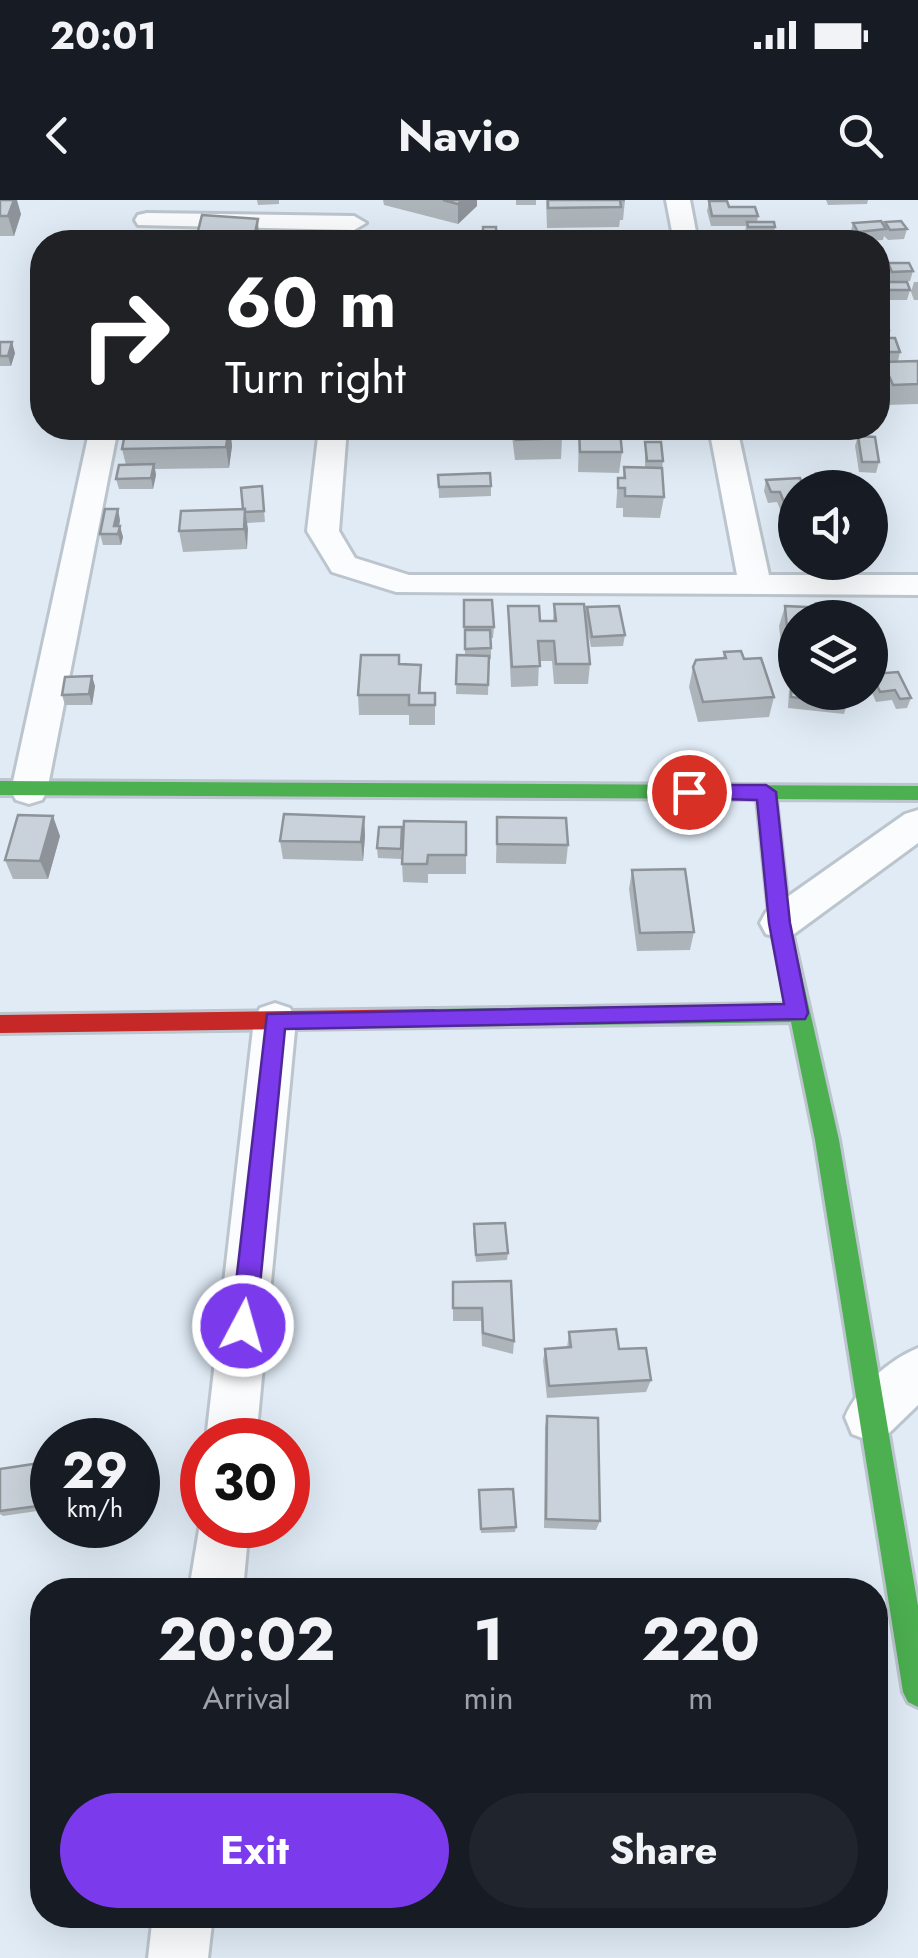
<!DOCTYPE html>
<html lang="en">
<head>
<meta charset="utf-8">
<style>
	body { margin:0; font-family:Jost,sans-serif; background:#20242c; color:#f1f3f6; height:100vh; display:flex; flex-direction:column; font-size:38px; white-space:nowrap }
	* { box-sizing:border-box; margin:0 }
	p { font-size:32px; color:#9ea1a6 }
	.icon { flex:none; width:55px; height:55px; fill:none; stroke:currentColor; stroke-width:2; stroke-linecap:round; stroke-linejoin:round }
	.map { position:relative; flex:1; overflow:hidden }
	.side { position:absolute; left:30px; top:1378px; width:858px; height:350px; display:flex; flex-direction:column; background:#171b24; border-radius:40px; box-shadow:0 10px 40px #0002 }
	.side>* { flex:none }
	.banner { position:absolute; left:30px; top:30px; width:860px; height:210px; border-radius:40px; box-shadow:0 10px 40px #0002; background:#202124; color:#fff; overflow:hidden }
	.buttons { position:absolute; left:778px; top:270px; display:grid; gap:20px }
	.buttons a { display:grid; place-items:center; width:110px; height:110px; border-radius:50%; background:#171b24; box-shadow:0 10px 40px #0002; font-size:50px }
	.speed { position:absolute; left:30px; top:1218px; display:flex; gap:20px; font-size:50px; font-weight:700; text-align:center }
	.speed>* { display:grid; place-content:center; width:130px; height:130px; border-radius:50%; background:#171b24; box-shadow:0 10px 40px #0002; line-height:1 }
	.speed small { font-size:25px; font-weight:400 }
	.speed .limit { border:15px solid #d22; background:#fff; color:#111 }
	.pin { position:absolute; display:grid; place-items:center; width:85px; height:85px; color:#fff; margin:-42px; border:5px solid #fff; border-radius:50%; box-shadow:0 2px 10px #0007 }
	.me { position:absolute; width:110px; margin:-55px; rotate:6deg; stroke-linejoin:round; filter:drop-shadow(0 0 8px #0008) }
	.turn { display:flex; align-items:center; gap:35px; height:210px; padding:0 30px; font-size:45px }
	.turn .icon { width:130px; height:130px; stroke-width:2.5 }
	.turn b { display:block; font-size:70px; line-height:85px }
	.eta { display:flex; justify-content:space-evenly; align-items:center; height:170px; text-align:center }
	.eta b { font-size:60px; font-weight:700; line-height:70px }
	.button { display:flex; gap:20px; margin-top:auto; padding:20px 30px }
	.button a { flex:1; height:115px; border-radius:60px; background:#7c3aed; color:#fff; font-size:40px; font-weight:700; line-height:115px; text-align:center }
	.button a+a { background:#20242c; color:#f1f3f6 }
	.status { display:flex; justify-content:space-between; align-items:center; height:70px; padding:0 50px; background:#171b24; direction:ltr }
	.status svg { height:28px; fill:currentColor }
	header { display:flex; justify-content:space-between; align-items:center; height:130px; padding:0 30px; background:#171b24; font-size:45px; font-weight:700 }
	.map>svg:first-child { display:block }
</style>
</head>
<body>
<div class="status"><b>20:01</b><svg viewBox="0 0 49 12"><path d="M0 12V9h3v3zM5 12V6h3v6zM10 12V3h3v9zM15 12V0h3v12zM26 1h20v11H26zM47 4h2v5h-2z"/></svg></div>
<header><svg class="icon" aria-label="back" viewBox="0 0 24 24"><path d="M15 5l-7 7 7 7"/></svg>Navio<svg class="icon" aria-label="search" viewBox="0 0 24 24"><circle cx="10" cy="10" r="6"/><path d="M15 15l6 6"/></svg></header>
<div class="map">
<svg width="918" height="1758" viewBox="0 0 918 1758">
	<rect width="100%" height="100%" fill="#e0ebf6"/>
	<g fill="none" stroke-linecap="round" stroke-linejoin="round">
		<g stroke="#bcc5cd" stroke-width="6">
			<path id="street" d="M666 0H690L698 42H674Z
				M147 13 354 16 366 23 354 30 138 25 135 20 138 15Z
				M90 228H118L47 591 42 600 29 604 16 600 11 591Z
				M319 228H347L339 331 355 358 409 375H737L709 228H737L769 375H918V395L396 392 332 372 307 331Z
				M918 610V643L794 734 780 738 766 734 760 723 766 712 905 614Z
				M275 803 290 808 296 820 256 1240H206L254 820 260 808Z
				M918 1148V1205L888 1234 870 1241 852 1234 845 1217C857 1188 889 1160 918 1148Z
				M202 1312V1325H249L243 1390H189Z
				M153 1715H213L208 1758H148Z"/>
		</g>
		<g stroke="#bcc5cd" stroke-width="6">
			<path id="fast" d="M0 581 918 586V600L776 599 790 723 839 940 918 1406V1507L908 1502 903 1492 815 940 791 822 434 827 426 824 423 818 426 812 434 809 787 804 770 723 757 599 0 595Z"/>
		</g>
		<g stroke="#bcc5cd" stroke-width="6">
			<path id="jam" d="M434 809 442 812 445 818 442 824 434 827 0 833V815Z"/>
		</g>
		<use href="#street" fill="#fafcfe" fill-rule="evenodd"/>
		<use href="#fast" fill="#4caf50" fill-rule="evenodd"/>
		<use href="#jam" fill="#c62828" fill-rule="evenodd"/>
	</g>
	<path fill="#adb5bb" d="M0 0 21 14 14 36H0Z
		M257 0H279V4L258 5Z
		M383 0H477V6L458 24 384 5Z
		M516 0H536V5H516Z
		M546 0H625L623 20H620L619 27 547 28Z
		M826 0H868L867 4 828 5Z
		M709 1 758 16 757 22 775 27 774 32 797 42H754L755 37 747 38 745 32 746 26H711L707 11Z
		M885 22 907 29 904 39 888 40 884 36 883 40 856 42 850 34 853 23 884 27Z
		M198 31 260 39 200 40Z
		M888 63 913 71 910 81 895 82 910 90 907 100H878V82H889L885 74Z
		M914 82H918V100H914L911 92Z
		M878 110 889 130 887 138 900 152 898 161H918V204L887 205 878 184 882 163H878Z
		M0 142 15 153 11 166H0Z
		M126 228H235L234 231H230L232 246 229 268 155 269 156 275 153 289H119L116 279 126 265 122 249Z
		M511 228H560L562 238 561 259 515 260Z
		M575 228H607V232L622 252 619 273 578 272 579 234H575Z
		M782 228H824L823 233 784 234Z
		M858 236 879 262 876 273 859 272 855 246Z
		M645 242 663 261 662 269 664 297 660 318 623 317V308H616L618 278H623L624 267 645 268Z
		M438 275 491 286V296L439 298Z
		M766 280 795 288V315L783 316 777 302 768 303 764 291Z
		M262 286 265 322 247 323V349L183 352 179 331 243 309Z
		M120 320 119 326 123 337 121 345H103L100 334Z
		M464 400 494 427 493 438H491V459H489L488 495 456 494 457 455H465Z
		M554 404 590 464 588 484H554L552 461H539L538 486 511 487 508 426V406L540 421H553Z
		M785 406 795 418V481H785L779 426Z
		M587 407 625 435 623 446 591 447 585 418Z
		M724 452 744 459 774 497 769 517 698 522 689 487 693 467 723 458Z
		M400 464 421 485V493H435V525H409V515H359L358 495Z
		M872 474 911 498 907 508 896 509 892 500 876 502 870 488Z
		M792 481 847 504 844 514 788 508 789 491Z
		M95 486 92 505H65L62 495Z
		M364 617 365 636 363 661 283 659 280 641Z
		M497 617 568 645 566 664 496 663Z
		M466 622V674H428V683L403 682 402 664Z
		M402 627 401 659 378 658 377 648Z
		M60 636 48 679H13L5 660Z
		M632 670 694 732 690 750 637 751 629 689Z
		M473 1031 508 1053 507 1060 476 1062Z
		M511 1081 514 1141 513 1154 482 1146 481 1121H453V1082Z
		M569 1132 651 1180 646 1192 547 1198 543 1161 545 1149 567 1148Z
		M547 1216 600 1321 596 1330 544 1328 545 1227Z
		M45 1269 44 1310 3 1316 0 1314V1311Z
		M479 1290 516 1327 515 1332 481 1333Z"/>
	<path fill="#8d9399" d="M14 0H17L21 14 14 36 8 16Z
		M462 0H477V6L458 24V4Z
		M258 19 259 42H253Z
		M12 142 15 153 11 166 8 156Z
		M230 228 232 246 229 268 226 247Z
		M154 264 156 275 153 289 151 278Z
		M118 309 120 320 117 337 114 326Z
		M245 309 248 329 247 349 244 329Z
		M120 326 123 337 121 345 118 334Z
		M92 476 95 486 92 505 89 494Z
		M53 616 60 636 48 679 40 661Z
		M364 617 365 636 363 661 361 642Z
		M40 1263 45 1269 44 1310 38 1306Z"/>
	<path fill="#c9d2da" stroke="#8d9399" stroke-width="2.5" d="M0 0H14L8 16H0Z
		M443 0H462L458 4Z
		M548 0H625H620L621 7 548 8Z
		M709 1H727L729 7H755L758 16H712Z
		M202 15 258 19 253 42H199L200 39H218L219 34 198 31Z
		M881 21 886 29 858 32 853 23Z
		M901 21 907 29 890 30 885 22Z
		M747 22H774L775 27H748Z
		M483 27H496L497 42H483Z
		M781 32 784 37 794 36 797 42H760L756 33Z
		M399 37H460L459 42H398Z
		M838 39 854 40 855 42H836Z
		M888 63H909L913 71 892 72Z
		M878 82H907L910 90H878Z
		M878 110 885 111 889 130H878Z
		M878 138H895L900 152H878Z
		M0 142H12L8 156H0Z
		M918 161V184L893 185 883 162Z
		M126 228H229L226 247 122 249Z
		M514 228H560L562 238 516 240Z
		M579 231 620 232 622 252H580Z
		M858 236 875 237 879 262H862Z
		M645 242H661L663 261H647Z
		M154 264 151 278 116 279 119 265Z
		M624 267 662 268 664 297 625 296V288H618V278H625Z
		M490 273 491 286 439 287 438 275Z
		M800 278 804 288H795V304L785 305 780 292H771L766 280Z
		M262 286 264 311 245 312V309H243L241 288Z
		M105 309H118L114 326H120L118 334H100Z
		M245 309 244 329 179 331 181 311Z
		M464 400H492L494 427H464Z
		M554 404H584L590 464H556L554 441H538L540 466 512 467 508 406H539L540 421H556Z
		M619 406 625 435 592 437 587 407Z
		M785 406 851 409 849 418H795V461H790Z
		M465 430H490L491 448 465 449Z
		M741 451 744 459 761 458 774 497 703 502 693 467 696 460 726 458 724 452Z
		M361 455H399V464L421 465 419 493H435V505H409V495H358Z
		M457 455 489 456 488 485 456 484Z
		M898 472 911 498 900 499 895 490 880 492 872 474Z
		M92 476 89 494 62 495 65 477Z
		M792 481H795V492H848L847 504 791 497Z
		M284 614 364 617 361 642 280 641Z
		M18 615 53 616 40 661 5 660Z
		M497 617 566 618 568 645 497 644Z
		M404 621 466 622V655H428L427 664H402Z
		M379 627H402L401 649 377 648Z
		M685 669 694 732 640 733 632 670Z
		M505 1023 508 1053 476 1055 474 1024Z
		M511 1081 514 1141 483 1133 482 1108H453V1082Z
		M616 1129 619 1149 646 1148 651 1180 549 1186 545 1149 571 1147 569 1132Z
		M547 1216 598 1218 600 1321 546 1319Z
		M40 1263 38 1306 0 1311V1269Z
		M513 1289 516 1327 481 1329 479 1290Z"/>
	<path fill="#7c3aed" stroke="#51269a" stroke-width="2.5" d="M689 585H766L776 592 790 723 808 813 805 819 285 829 256 1126 252 1134 243 1138 234 1134 231 1126 267 814 784 804 769 723 757 600 682 598 679 592Z"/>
</svg>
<div class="buttons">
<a><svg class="icon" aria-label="sound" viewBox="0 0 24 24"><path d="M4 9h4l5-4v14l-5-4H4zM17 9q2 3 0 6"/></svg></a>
<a><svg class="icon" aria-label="layers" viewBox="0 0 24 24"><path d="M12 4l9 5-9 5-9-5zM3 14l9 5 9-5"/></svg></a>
</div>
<div class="speed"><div>29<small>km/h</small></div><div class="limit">30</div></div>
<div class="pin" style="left:689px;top:592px;background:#d93025"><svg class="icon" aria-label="arrive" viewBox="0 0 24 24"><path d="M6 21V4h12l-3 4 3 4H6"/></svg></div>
<svg class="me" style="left:243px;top:1126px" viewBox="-20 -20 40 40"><circle r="17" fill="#7c3aed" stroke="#fff" stroke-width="3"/><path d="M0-11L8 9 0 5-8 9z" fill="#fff"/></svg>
<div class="banner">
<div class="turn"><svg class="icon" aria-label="right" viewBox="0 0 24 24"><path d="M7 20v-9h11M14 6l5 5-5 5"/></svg><div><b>60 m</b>Turn right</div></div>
</div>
<section class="side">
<div class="eta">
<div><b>20:02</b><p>Arrival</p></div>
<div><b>1</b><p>min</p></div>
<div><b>220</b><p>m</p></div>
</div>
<div class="button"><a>Exit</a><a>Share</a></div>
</section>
</div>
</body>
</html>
